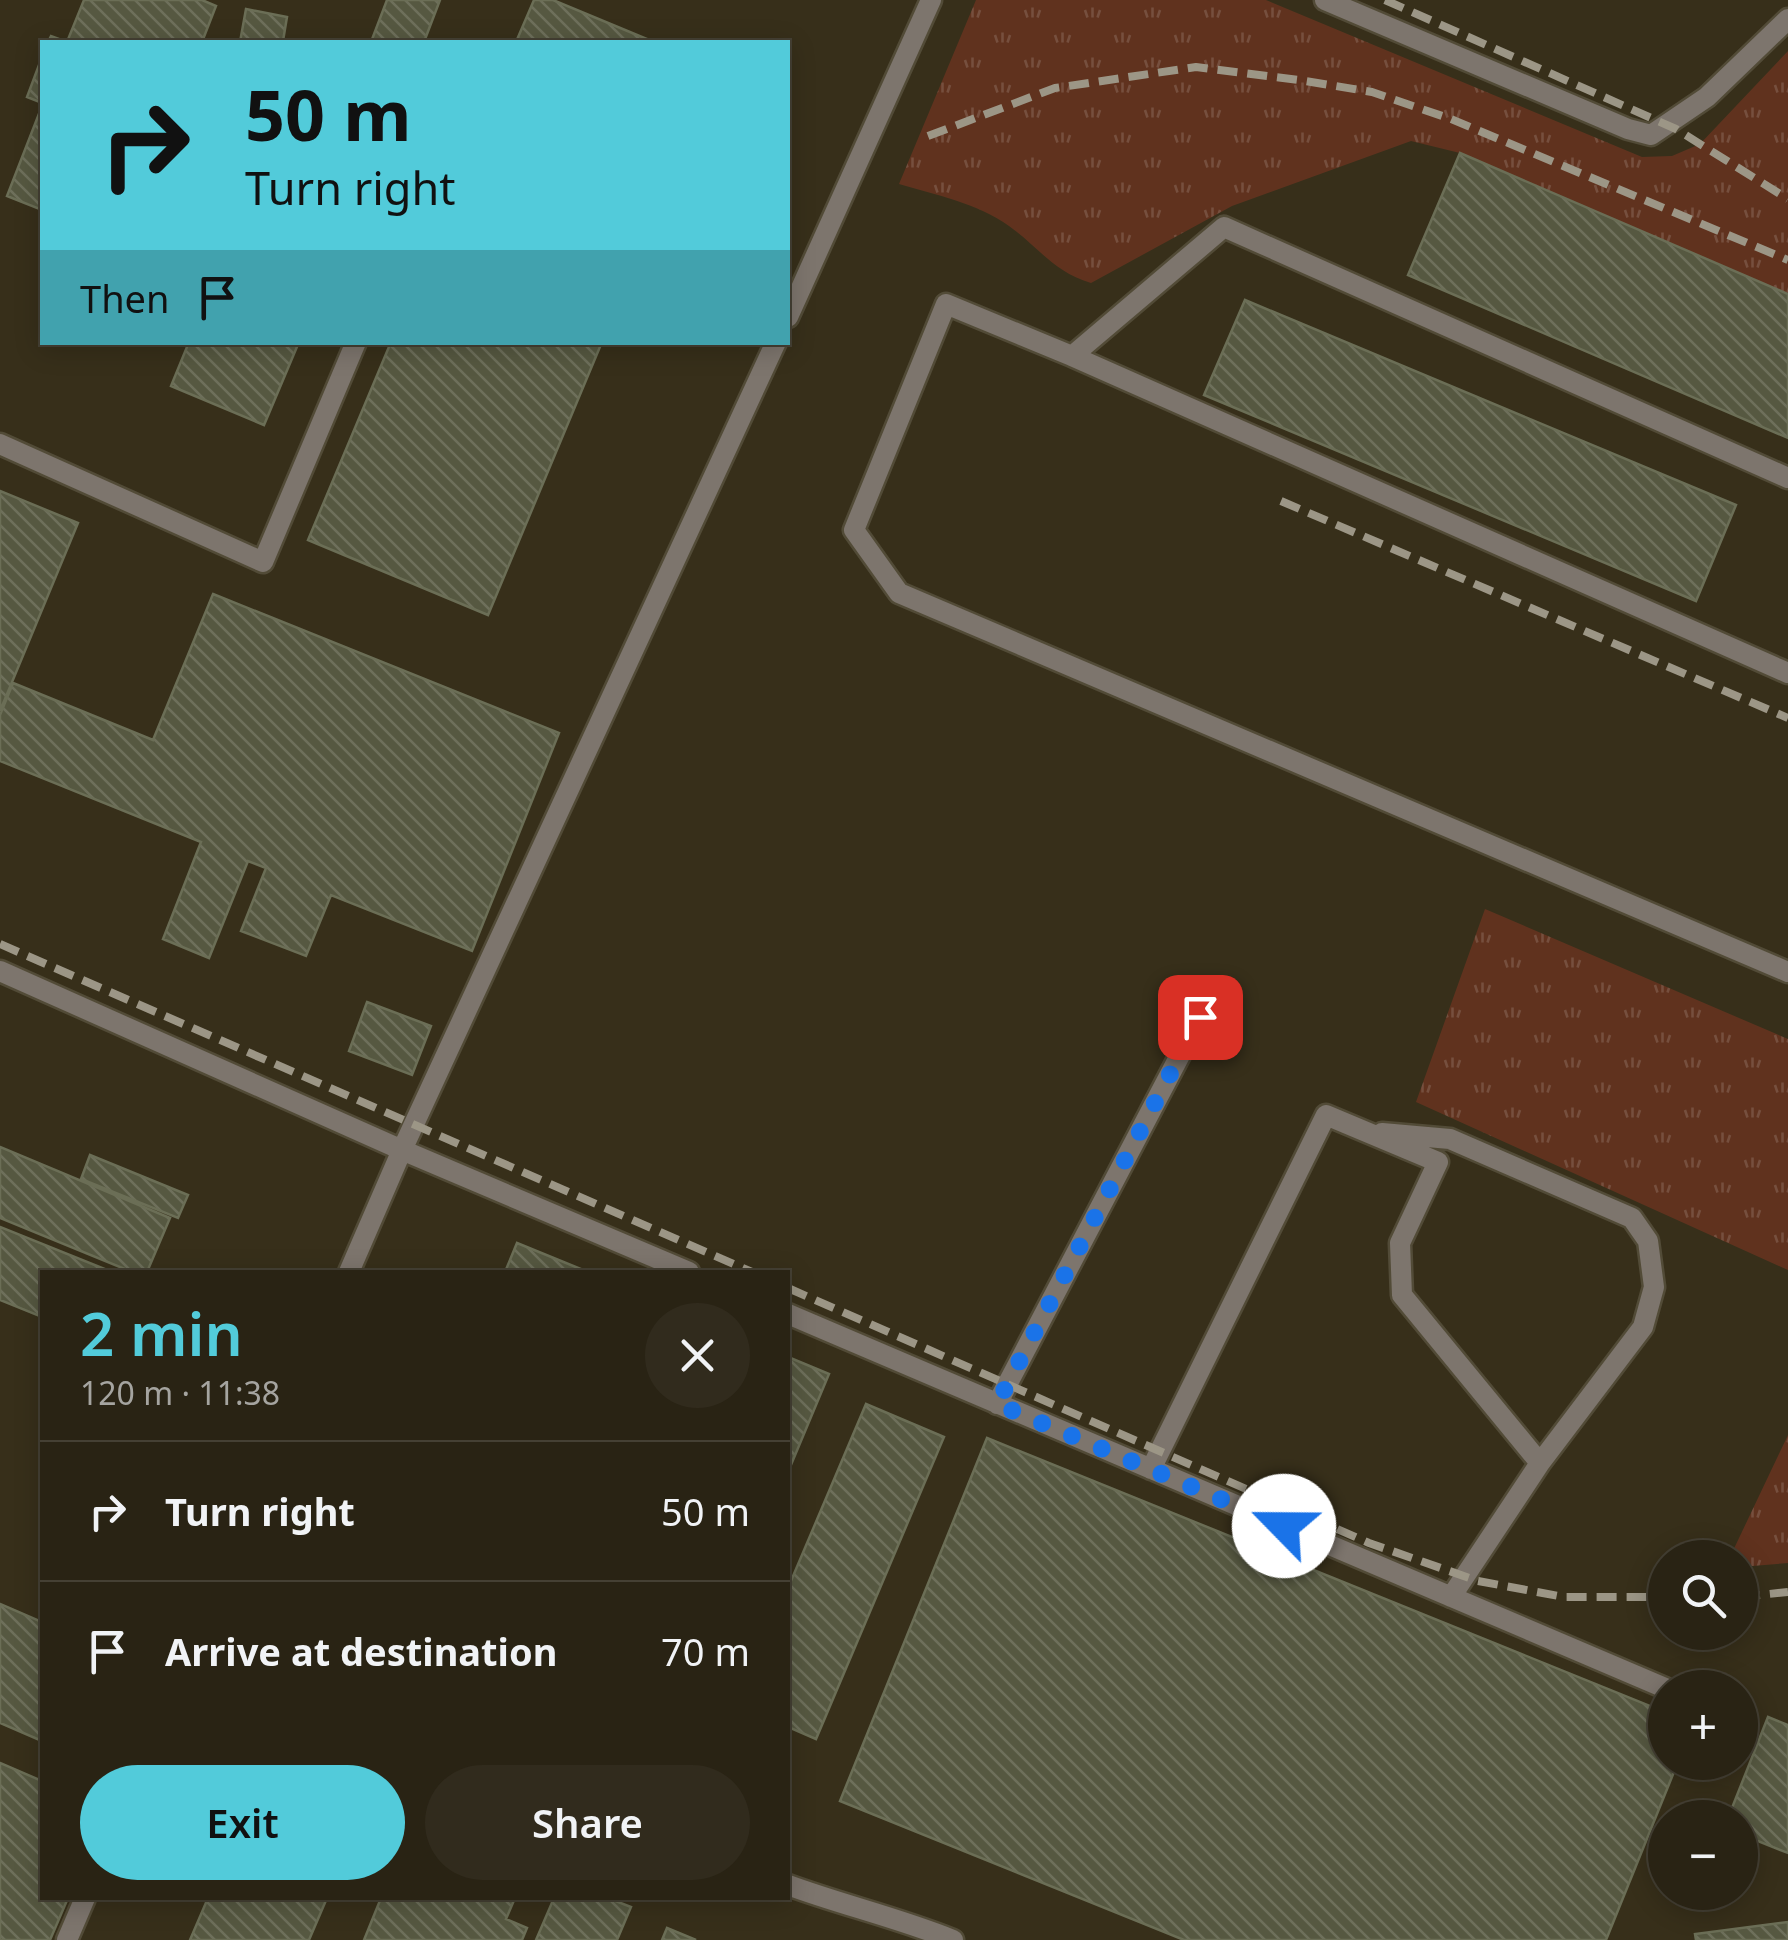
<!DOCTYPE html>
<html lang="en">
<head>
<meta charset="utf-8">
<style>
	body { margin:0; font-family:"Noto Sans",sans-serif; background:#312b1d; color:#f1f3f6; height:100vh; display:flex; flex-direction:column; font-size:38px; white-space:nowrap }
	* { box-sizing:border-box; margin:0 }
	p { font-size:32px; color:#a5a4a0 }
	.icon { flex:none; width:55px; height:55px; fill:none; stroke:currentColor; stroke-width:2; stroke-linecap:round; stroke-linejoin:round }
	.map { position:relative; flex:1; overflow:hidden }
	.details { position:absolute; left:40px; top:1270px; width:750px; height:630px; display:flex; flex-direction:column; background:#292314; border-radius:0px; box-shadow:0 5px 25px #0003,0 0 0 2px #454034 }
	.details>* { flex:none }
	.banner { position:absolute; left:40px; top:40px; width:750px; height:305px; border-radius:0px; box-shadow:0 5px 25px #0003,0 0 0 2px #454034; background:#52cbda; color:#111; overflow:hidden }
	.buttons { position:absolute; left:1648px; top:1540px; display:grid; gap:20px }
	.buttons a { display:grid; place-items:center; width:110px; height:110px; border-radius:50%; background:#292314; box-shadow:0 5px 25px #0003,0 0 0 2px #454034; font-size:50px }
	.pin { position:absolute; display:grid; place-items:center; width:85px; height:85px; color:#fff; margin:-42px; border-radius:20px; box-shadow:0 5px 15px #0006 }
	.me { position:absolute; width:110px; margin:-55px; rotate:293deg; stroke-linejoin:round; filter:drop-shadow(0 0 8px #0008) }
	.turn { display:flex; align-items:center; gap:35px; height:210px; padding:0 40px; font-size:45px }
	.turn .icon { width:130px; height:130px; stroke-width:2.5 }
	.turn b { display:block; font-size:70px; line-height:85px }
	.then { display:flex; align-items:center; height:95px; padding:0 40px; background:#0003; gap:20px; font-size:38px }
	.round { display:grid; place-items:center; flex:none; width:105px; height:105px; border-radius:52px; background:#312b1d }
	.overview { display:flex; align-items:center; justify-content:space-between; height:170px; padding:0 40px }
	h1 { font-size:60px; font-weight:600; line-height:75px; color:#52cbda }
	.action { display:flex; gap:20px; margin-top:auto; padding:20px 40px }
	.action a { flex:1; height:115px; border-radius:60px; background:#52cbda; color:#111; font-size:40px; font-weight:600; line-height:115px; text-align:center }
	.action a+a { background:#312b1d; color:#f1f3f6 }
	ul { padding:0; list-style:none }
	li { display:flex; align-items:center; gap:30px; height:140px; padding:0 40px; border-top:2px solid #454034 }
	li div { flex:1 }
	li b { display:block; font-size:38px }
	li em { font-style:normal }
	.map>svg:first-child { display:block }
</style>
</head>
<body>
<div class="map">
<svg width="1788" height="1940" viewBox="0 0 1788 1940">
	<defs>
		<pattern id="grass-tufts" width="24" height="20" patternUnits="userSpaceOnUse" patternTransform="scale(2.5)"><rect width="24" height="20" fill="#60321e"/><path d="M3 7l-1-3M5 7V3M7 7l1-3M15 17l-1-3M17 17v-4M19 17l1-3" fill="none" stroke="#764f3e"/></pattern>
		<pattern id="building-back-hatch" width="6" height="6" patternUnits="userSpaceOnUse" patternTransform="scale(2.5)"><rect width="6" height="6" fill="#565841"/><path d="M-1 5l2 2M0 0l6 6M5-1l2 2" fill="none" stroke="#6e705b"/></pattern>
	</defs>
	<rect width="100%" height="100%" fill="#372f1a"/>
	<path fill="url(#grass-tufts)" d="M976 0H1266L1642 157 1672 156 1700 144 1788 51V294L1460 153 1411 141 1232 206 1091 283C1052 271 1040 248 1009 226 977 203 936 195 899 184Z
		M1485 909 1788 1039V1270L1416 1102Z
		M1788 1435V1563L1740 1567V1558L1730 1557Z"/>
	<path fill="url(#building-back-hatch)" stroke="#6b6e56" stroke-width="2.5" d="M84 0H202L216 6 202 42H48L51 36 67 42Z
		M387 0H440L424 42H371Z
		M534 0H553L654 42H516Z
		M246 9 287 17 283 41 293 42H240Z
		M42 57V103L27 97Z
		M42 106V210L7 196Z
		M1460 153 1788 294V438L1408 275Z
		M1245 300 1736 505 1696 601 1204 395Z
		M189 342H299L264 425 171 386Z
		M391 342H602L488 615 308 540Z
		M0 491 78 523 0 711Z
		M213 594 559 733 472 951 331 895 306 956 241 931 266 868 248 861 209 958 163 939 201 842 0 761V715L13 683 153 740Z
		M367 1002 431 1026 412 1075 349 1051Z
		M0 1147 170 1218 147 1272H132L0 1218Z
		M90 1155 188 1195 178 1218 81 1179Z
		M0 1227 112 1272H42V1317L0 1300Z
		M517 1243 588 1272H505Z
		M788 1357 829 1374 788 1472Z
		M866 1404 944 1437 816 1739 788 1727V1588Z
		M987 1438 1665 1712V1762H1678L1606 1940H1184L840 1801Z
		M0 1604 42 1622V1741L0 1723Z
		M1768 1717 1788 1725V1853L1740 1834V1818H1728Z
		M0 1763 42 1781V1898H68L50 1940H0Z
		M208 1898H327L309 1940H190Z
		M381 1898H515L506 1919 527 1928 522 1940H364Z
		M554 1898H608L631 1907 617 1940H536Z
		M1788 1922V1940H1696L1695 1934Z
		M667 1928 696 1940H662Z"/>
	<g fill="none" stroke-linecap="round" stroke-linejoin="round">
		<g stroke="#524b37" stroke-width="25">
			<path id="lane" d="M1325 0 1628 129 1651 135 1707 97 1788 19
				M788 317 931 0
				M1072 356 946 304 854 530 899 593 1788 972
				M0 444 263 562 356 342
				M1788 478 1224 227 1072 356 1788 673
				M0 971 402 1150 689 1272
				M1382 1133 1450 1139 1632 1218 1648 1241 1654 1287 1643 1327 1540 1463
				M349 1272 402 1150 776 342
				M788 1314 1665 1688
				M997 1404 1200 1017
				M1151 1469 1326 1115 1438 1162 1400 1243 1402 1295 1540 1463 1451 1597
				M788 1885C842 1905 899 1918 953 1940
				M67 1940 85 1898"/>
		</g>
		<use href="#lane" stroke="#7d756d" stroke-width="20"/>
		<path stroke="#9c9686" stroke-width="8" stroke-dasharray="20 10" stroke-linecap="butt" d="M1385 0 1676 129 1788 199
			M928 136 1055 88 1196 67 1299 80 1372 92 1451 119 1788 260
			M1281 501 1788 718
			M0 944 752 1272
			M788 1288 1369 1543 1478 1581 1564 1597H1665
			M1740 1597 1788 1592"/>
	</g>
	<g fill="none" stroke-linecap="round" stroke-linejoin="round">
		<path stroke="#1a73e8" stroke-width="18" stroke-dasharray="0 32.4" d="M1200 1017 997 1404 1284 1526"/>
	</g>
</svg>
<div class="buttons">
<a><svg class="icon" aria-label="search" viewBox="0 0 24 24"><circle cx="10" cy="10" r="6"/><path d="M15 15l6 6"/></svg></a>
<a>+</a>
<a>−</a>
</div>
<div class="pin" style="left:1200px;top:1017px;background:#d93025"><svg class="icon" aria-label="arrive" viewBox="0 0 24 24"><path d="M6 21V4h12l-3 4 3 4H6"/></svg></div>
<svg class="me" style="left:1284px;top:1526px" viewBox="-20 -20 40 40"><circle r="19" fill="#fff"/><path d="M0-13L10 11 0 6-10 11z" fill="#1a73e8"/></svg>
<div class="banner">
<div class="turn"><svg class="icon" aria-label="right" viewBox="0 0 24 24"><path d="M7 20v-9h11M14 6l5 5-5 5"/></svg><div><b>50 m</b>Turn right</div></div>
<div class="then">Then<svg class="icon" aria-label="arrive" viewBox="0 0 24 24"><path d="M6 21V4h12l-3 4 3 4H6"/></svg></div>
</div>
<section class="details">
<div class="overview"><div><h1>2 min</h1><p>120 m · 11:38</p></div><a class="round"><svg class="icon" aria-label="close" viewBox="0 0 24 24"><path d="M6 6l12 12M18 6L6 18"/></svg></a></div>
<ul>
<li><svg class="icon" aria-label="right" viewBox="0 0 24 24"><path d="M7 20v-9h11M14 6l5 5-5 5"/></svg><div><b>Turn right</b></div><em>50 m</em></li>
<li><svg class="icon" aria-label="arrive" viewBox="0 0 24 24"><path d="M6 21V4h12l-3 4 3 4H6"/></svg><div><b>Arrive at destination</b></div><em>70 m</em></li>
</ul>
<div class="action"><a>Exit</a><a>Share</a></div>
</section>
</div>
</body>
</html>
